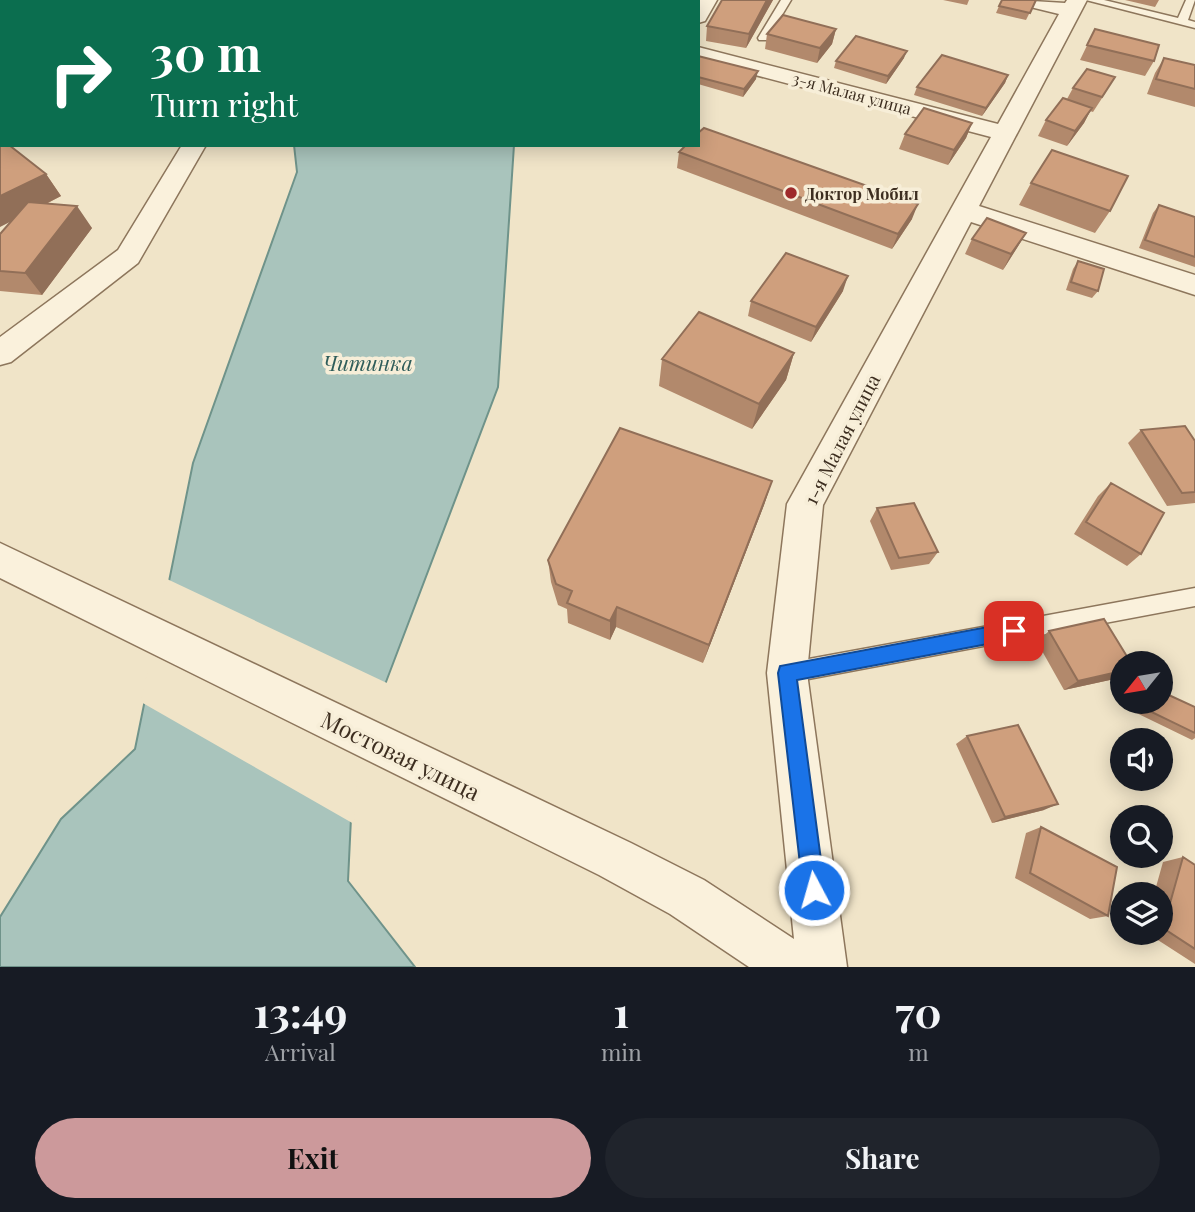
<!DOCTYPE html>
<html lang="en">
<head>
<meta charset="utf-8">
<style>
	body { margin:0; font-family:"Playfair Display",serif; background:#20242c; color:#f1f3f6; height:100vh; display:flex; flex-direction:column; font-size:26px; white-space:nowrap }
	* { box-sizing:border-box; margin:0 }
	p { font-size:23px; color:#9ea1a6 }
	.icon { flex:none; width:38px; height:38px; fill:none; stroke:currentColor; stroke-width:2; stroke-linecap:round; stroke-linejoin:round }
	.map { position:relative; height:967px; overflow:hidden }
	.side { display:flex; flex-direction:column; background:#171b24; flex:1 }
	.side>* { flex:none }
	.top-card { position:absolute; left:0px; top:0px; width:700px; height:147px; box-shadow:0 4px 18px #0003; background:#0b6e4f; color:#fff; overflow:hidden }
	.needle { width:46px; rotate:240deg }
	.fabs { position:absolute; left:1110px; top:651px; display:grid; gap:14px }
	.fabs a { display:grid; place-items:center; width:63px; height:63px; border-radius:50%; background:#171b24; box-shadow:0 4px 18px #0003; font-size:35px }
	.pin { position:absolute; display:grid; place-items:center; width:60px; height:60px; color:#fff; margin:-30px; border-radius:14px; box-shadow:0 4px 10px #0006 }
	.me { position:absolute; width:77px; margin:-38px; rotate:354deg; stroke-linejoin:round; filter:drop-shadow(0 0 5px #0008) }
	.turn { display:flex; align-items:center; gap:24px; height:147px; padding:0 35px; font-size:32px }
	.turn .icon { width:91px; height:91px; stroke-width:2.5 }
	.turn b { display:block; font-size:49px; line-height:60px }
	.eta { display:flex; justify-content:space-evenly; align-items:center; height:119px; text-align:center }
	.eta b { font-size:42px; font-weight:700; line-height:49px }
	.action { display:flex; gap:14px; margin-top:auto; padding:14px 35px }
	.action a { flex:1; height:80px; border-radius:42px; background:#cc999b; color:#111; font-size:28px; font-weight:700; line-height:80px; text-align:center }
	.action a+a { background:#20242c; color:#f1f3f6 }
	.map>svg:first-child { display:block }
</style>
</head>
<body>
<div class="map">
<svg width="1195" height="967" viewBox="0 0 1195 967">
	<rect width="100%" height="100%" fill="#f0e4c8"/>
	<path fill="#a9c4bc" stroke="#6f938a" stroke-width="2" d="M294 145H514L498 387 378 703 353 776 348 881 415 967H0V917L61 819 135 749 193 463 297 172Z"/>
	<path fill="#f0e4c8" d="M167 579 389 684 357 777 354 824 141 702Z"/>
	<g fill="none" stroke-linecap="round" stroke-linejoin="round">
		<g stroke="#8d765c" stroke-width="3">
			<path id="service" d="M35 0H47L34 2Z
				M781 0H791L767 40H759L758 38Z
				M1086 0H1104L1178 18 1186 0H1195L1188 20 1195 22V28Z
				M0 14H2V20H0Z
				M0 89H2L0 96Z
				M1195 588V606L787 683 780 680 777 673 780 666 787 663Z"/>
		</g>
		<g stroke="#8d765c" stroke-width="3">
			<path id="minor" d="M272 0H292L271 2Z
				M697 0H717L705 21 698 23Z
				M1015 0 1065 3 1067 0H1087L979 206 1195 275V295L971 222 823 505 807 673 847 967H749L670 914 599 875 0 578V543L631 843 704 880 794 939 767 673 787 504 991 137 698 60V47L998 124 1059 14 1018 4Z
				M182 145H206L138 263 11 362 0 365V337L118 250Z"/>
		</g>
		<use href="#service" fill="#faf1dc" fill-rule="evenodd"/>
		<use href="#minor" fill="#faf1dc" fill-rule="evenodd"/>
	</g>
	<path fill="#b2896c" d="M722 0H773L746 48 706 41 707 26Z
		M943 0H969L967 5Z
		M1036 0 1026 20 996 13 999 6Z
		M1125 0H1159L1155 7Z
		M836 29 832 44 817 63 765 49 767 34Z
		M1095 29 1154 61 1145 76 1080 60Z
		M698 56 756 79 743 97 698 84Z
		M904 58 886 84 834 68 836 61Z
		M1164 58 1195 65V107L1147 94 1155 73Z
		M1008 75 1005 83 982 116 914 95 917 87Z
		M1073 88 1106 92 1093 112 1090 111 1084 123 1067 146 1038 136 1046 120 1067 99Z
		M972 123 966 138 948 165 899 149 905 134Z
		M679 152 912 219 892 249 677 168Z
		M46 174 61 196 46 204 92 228 42 295 0 291V234L11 221Z
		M1031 183 1110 211 1095 233 1019 205Z
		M1159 205 1195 217V267L1139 248 1153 213Z
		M1026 233 1003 270 965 254 972 239Z
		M1078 261 1098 291 1092 298 1066 290 1073 269Z
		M843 291 811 342 748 316 751 301Z
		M794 353 786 380 752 429 659 386 662 359Z
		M1141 430 1195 441V503L1167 506 1128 443Z
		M772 481 764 505 703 663 616 627 610 640 568 623 567 609 558 605 551 582 548 560Z
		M1111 483 1141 554 1127 566 1074 534 1098 496Z
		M877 508 938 552 929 564 891 570 870 521Z
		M1049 631 1119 678 1064 690 1037 642Z
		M1122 696V702H1160L1195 707V738L1192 740 1120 705Z
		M967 736 1044 810 992 823 956 744Z
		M1041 827 1108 916 1090 919 1015 878 1026 833Z
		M1183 857 1195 865V964L1147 933H1160V894H1154L1163 862Z"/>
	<path fill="#916f58" d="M185 0H196L197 2H182Z
		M767 0H773L746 48 749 34Z
		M836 29 832 44 817 63 820 48Z
		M907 51 904 58 886 84 888 76Z
		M758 71 756 79 743 97 744 89Z
		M1008 75 1005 83 982 116 986 108Z
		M1092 108 1084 123 1067 146 1075 131Z
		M972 123 966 138 948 165 954 150Z
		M46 174 61 196 0 227V196Z
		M918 204 912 219 892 249 898 234Z
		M77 206 92 228 42 295 25 273Z
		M1026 233 1017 248 1003 270 1011 254Z
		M848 276 843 291 811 342 816 327Z
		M794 353 786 380 752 429 759 404Z
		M772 481 764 505 703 663 709 645Z
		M617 607 616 627 610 640V621Z
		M1122 671V676L1119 678 1064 690 1078 681Z
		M1058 804 1044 810 992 823 1005 817Z"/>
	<path fill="#cf9f7d" stroke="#916f58" stroke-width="2" d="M118 0H185L182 2H115Z
		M722 0H767L749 34 707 26Z
		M1002 0H1036L1030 13 999 6Z
		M783 15 836 29 820 48 767 34Z
		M1095 29 1159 45 1154 61 1087 45Z
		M856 36 907 51 888 76 836 61Z
		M942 55 1008 75 986 108 917 87Z
		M698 56 758 71 744 89 698 77Z
		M1164 58 1195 65V89L1156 79Z
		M1087 69 1115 77 1102 97 1073 88Z
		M1063 98 1092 108 1075 131 1046 120Z
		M924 108 972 123 954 150 905 134Z
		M704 128 918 204 898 234 679 152 686 145H698V133Z
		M0 139 2 140V145H9L46 174 0 196Z
		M1052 150 1128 176 1110 211 1031 183Z
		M28 202 77 206 25 273 0 271V234Z
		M1159 205 1195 217V257L1145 240Z
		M987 218 1026 233 1011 254 972 239Z
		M786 253 848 276 816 327 751 301Z
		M1078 261 1104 269 1098 291 1071 282Z
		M699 312 794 353 759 404 662 359Z
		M1185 426 1195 441V492L1182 493 1141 430Z
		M620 428 772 481 709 645 617 607 610 621 567 603 572 591 556 584 548 560Z
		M1111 483 1164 513 1141 554 1086 522Z
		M914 503 938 552 899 558 877 508Z
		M1104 619 1131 663H1122V671L1078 681 1049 631Z
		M1160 691 1195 707V733L1131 702H1160Z
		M1018 725 1058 804 1005 817 967 736Z
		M1041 827 1117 867 1108 916 1030 873Z
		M1183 857 1195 865V949L1163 928Z"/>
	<path fill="#1a73e8" stroke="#114b97" stroke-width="2" d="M1014 622 1020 625 1023 631 1020 636 1014 639 797 680 825 890 822 898 814 901 806 898 803 890 778 673 780 666Z"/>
	<circle fill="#9e2a2b" stroke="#f7eed8" stroke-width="2.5" cx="791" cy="193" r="7"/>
	<g text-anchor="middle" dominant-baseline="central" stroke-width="7" stroke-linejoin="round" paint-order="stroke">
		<g font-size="16" fill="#3d2e20" stroke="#f7eed8">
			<text transform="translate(852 93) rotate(15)">3-я Малая улица</text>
		</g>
		<g font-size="16" font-weight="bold" fill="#3d2e20" stroke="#f7eed8" text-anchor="start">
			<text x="805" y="193">Доктор Мобил</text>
		</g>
		<g font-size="19" fill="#3d2e20" stroke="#f7eed8">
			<text transform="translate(841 439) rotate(-63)">1-я Малая улица</text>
		</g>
		<g font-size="21" font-style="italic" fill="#2f5d5a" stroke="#f7eed8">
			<text x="368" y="362">Читинка</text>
		</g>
		<g font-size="23" fill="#3d2e20" stroke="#f7eed8">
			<text transform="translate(401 755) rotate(26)">Мостовая улица</text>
		</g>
	</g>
</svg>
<div class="fabs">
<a><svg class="needle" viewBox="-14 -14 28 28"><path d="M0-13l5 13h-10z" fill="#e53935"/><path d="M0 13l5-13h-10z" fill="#9ea1a6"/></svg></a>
<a><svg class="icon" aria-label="sound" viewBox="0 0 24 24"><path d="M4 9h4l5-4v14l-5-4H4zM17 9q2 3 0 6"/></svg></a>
<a><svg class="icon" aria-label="search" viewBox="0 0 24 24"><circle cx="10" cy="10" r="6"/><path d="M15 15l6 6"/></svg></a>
<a><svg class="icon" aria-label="layers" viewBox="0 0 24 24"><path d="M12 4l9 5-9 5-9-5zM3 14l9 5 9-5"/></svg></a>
</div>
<div class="pin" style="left:1014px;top:631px;background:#d93025"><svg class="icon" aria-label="arrive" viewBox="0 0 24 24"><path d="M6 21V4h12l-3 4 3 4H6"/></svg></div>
<svg class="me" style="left:814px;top:890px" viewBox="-20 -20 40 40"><circle r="17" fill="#1a73e8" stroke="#fff" stroke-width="3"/><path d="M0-11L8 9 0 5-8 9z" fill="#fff"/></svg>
<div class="top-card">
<div class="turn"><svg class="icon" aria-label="right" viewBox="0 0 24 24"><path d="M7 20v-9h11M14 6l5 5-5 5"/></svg><div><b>30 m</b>Turn right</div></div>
</div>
</div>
<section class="side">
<div class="eta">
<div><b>13:49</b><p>Arrival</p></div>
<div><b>1</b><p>min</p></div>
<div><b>70</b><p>m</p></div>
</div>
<div class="action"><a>Exit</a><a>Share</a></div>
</section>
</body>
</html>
